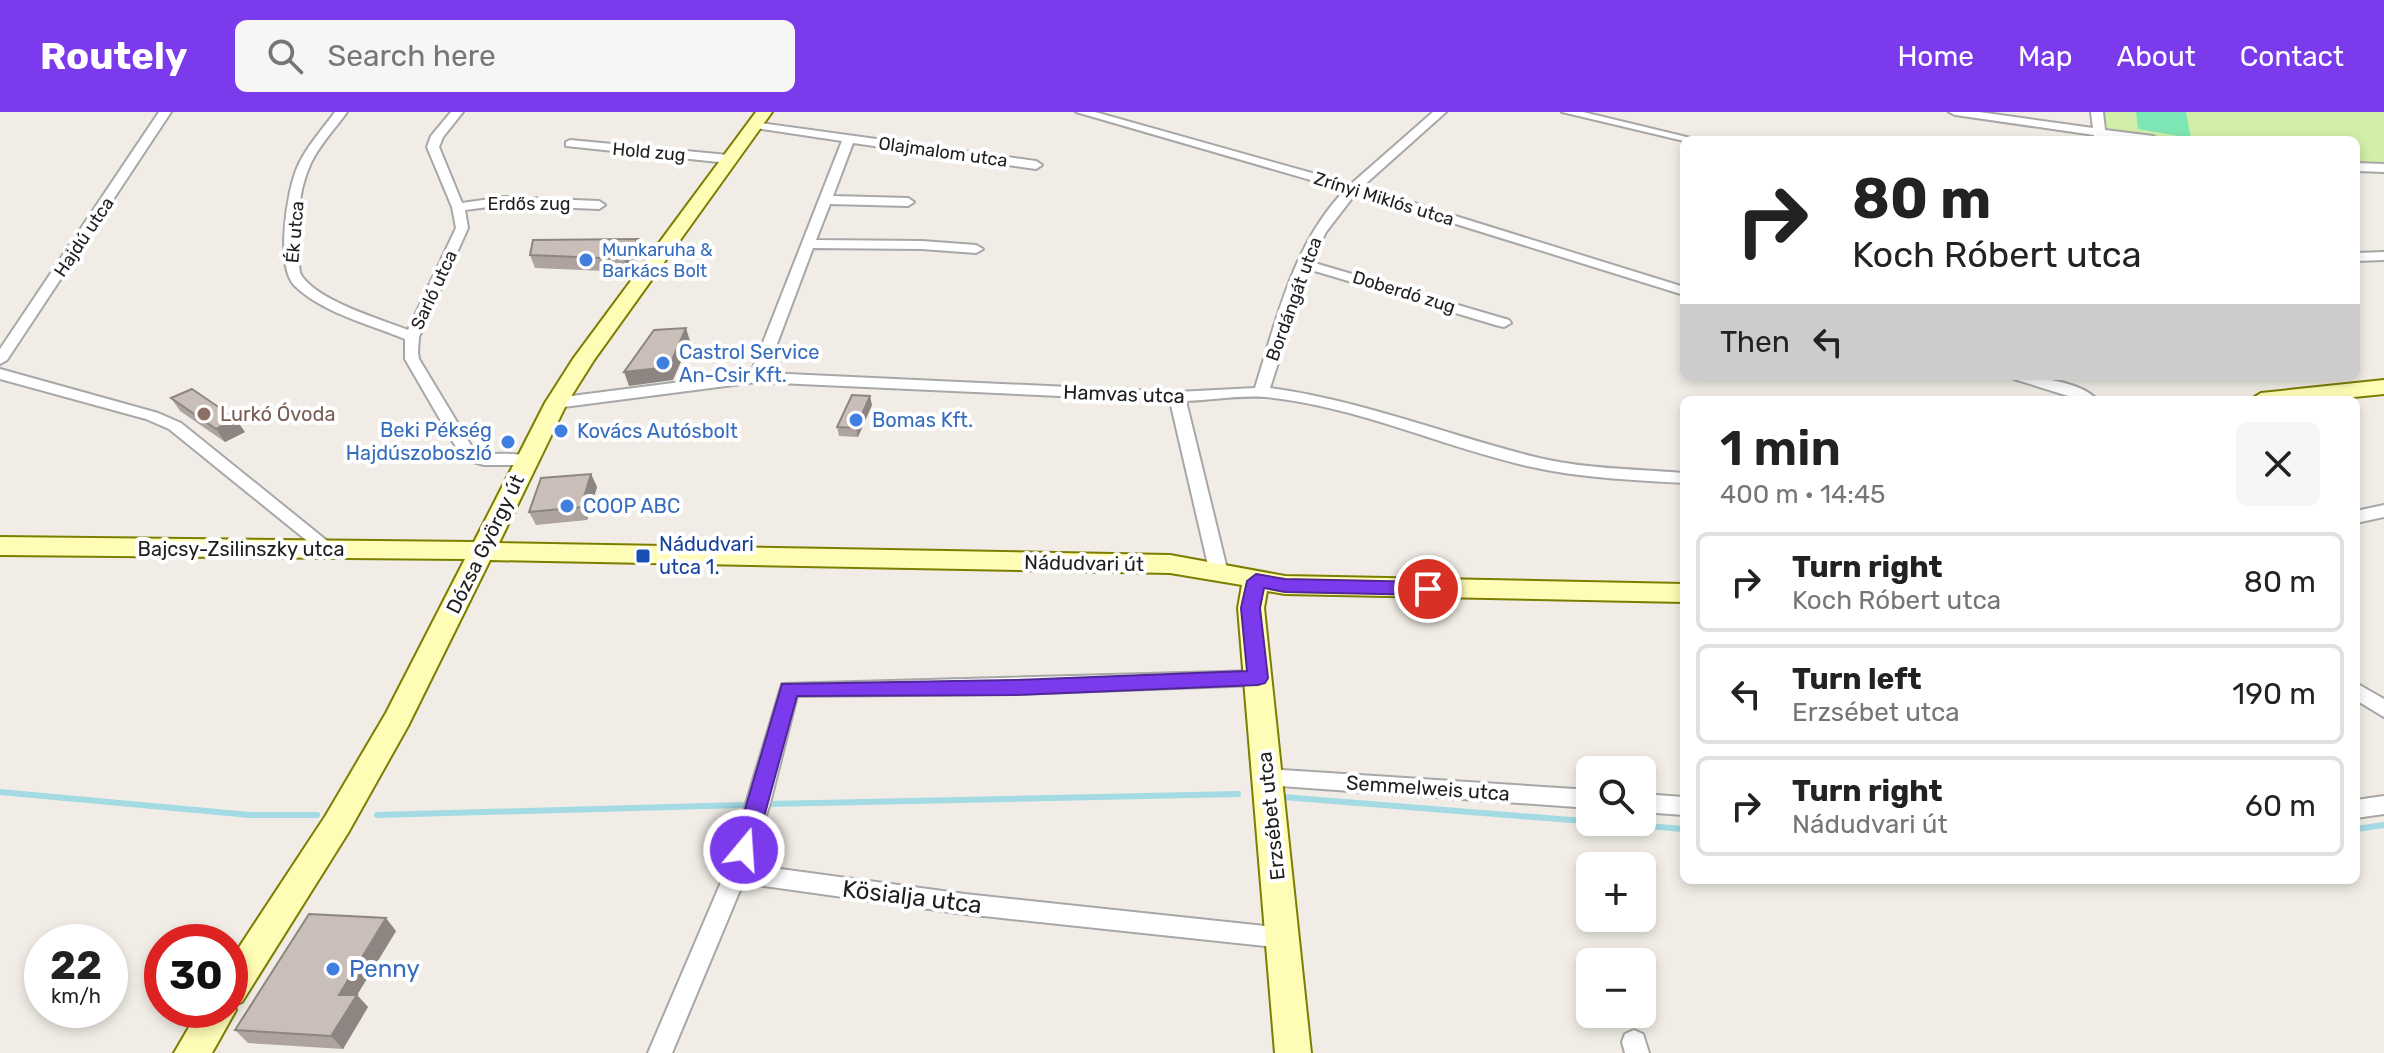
<!DOCTYPE html>
<html lang="en">
<head>
<meta charset="utf-8">
<style>
	body { margin:0; font-family:Rubik,sans-serif; background:#f6f6f6; color:#222; height:100vh; display:flex; flex-direction:column; font-size:30px; white-space:nowrap }
	* { box-sizing:border-box; margin:0 }
	p { font-size:26px; color:#767676 }
	.icon { flex:none; width:44px; height:44px; fill:none; stroke:currentColor; stroke-width:2; stroke-linecap:round; stroke-linejoin:round }
	.map { position:relative; flex:1; overflow:hidden }
	.details { position:absolute; left:1680px; top:284px; width:680px; height:488px; display:flex; flex-direction:column; background:#fff; border-radius:12px; box-shadow:0 4px 12px #0003 }
	.details>* { flex:none }
	.banner { position:absolute; left:1680px; top:24px; width:680px; height:244px; border-radius:12px; box-shadow:0 4px 12px #0003; background:#fff; color:#222; overflow:hidden }
	.controls { position:absolute; left:1576px; top:644px; display:grid; gap:16px }
	.controls a { display:grid; place-items:center; width:80px; height:80px; border-radius:12px; background:#fff; box-shadow:0 4px 12px #0003; font-size:40px }
	.speed { position:absolute; left:24px; top:812px; display:flex; gap:16px; font-size:40px; font-weight:700; text-align:center }
	.speed>* { display:grid; place-content:center; width:104px; height:104px; border-radius:50%; background:#fff; box-shadow:0 4px 12px #0003; line-height:1 }
	.speed small { font-size:20px; font-weight:400 }
	.speed .limit { border:12px solid #d22; background:#fff; color:#111 }
	.pin { position:absolute; display:grid; place-items:center; width:68px; height:68px; color:#fff; margin:-34px; border:4px solid #fff; border-radius:50%; box-shadow:0 2px 8px #0007 }
	.me { position:absolute; width:88px; margin:-44px; rotate:18deg; stroke-linejoin:round; filter:drop-shadow(0 0 6px #0008) }
	.turn { display:flex; align-items:center; gap:28px; height:168px; padding:0 40px; font-size:36px }
	.turn .icon { width:104px; height:104px; stroke-width:2.5 }
	.turn b { display:block; font-size:56px; line-height:68px }
	.then { display:flex; align-items:center; height:76px; padding:0 40px; background:#0003; gap:16px; font-size:30px }
	.round { display:grid; place-items:center; flex:none; width:84px; height:84px; border-radius:12px; background:#f6f6f6 }
	.head { display:flex; align-items:center; justify-content:space-between; height:136px; padding:0 40px }
	h1 { font-size:48px; font-weight:600; line-height:60px }
	ul { padding:0; list-style:none }
	li { display:flex; align-items:center; gap:24px; height:100px; margin:0 16px 12px; padding:0 24px; border:4px solid #e0e0e0; border-radius:12px }
	li div { flex:1 }
	li b { display:block; font-size:30px }
	li em { font-style:normal }
	header { display:flex; align-items:center; gap:48px; box-sizing:border-box; height:112px; padding:0 40px; background:#7c3aed; color:#fff }
	header strong { font-size:38px }
	nav { display:flex; gap:44px; margin-inline-start:auto; font-size:28px }
	.search { width:560px; height:72px; background:#f6f6f6; display:flex; align-items:center; gap:20px; box-sizing:border-box; padding:0 28px; border-radius:12px; color:#767676; font-size:30px }
	.map>svg:first-child { display:block }
</style>
</head>
<body>
<header>
<strong>Routely</strong>
<div class="search"><svg class="icon" aria-label="search" viewBox="0 0 24 24"><circle cx="10" cy="10" r="6"/><path d="M15 15l6 6"/></svg>Search here</div>
<nav><a>Home</a><a>Map</a><a>About</a><a>Contact</a></nav>
</header>
<div class="map">
<svg width="2384" height="941" viewBox="0 0 2384 941">
	<rect width="100%" height="100%" fill="#f1ede6"/>
	<path fill="#d1efa8" d="M2096 0H2384V52H2356V28H2173L2101 19Z"/>
	<path fill="#7de7b5" d="M2136 0H2186L2191 26 2138 17Z"/>
	<g fill="none" stroke-linecap="round" stroke-linejoin="round">
		<path stroke="#a3dae3" stroke-width="6" d="M0 680 250 703H317
			M1283 685 1684 717
			M768 692 1238 682
			M377 703 742 693
			M2356 717 2384 713"/>
		<g stroke="#a7a7a7" stroke-width="4">
			<path id="street" d="M159 0H171L7 248 0 252V237Z
				M335 0H347C335 17 320 32 311 51 296 82 295 128 300 161 314 188 380 207 408 218L456 116 452 95 427 35 431 24 451 0H463L443 25 439 35 462 91 504 85 599 89 605 93 599 97 504 93 465 98 468 116 419 225 418 240 419 247 475 340C493 345 522 337 535 349L533 353H484L463 347 405 247V227C369 212 323 201 295 174 275 155 287 79 297 56 306 35 322 18 335 0Z
				M1076 0H1095L1351 72 1433 0H1446L1362 75 1684 175V183L1356 81 1326 120 1311 150 1509 208 1511 211 1504 215 1499 214 1308 157 1270 276C1359 288 1445 322 1531 344 1580 357 1634 357 1684 361V371C1633 368 1581 366 1532 355 1442 335 1357 294 1265 285 1240 283 1211 288 1186 289L1227 457 1218 463 1209 457 1170 289 757 270 556 296 548 291 556 286 751 261 842 29 749 15V11L753 10 1036 49 1042 53 1036 57 853 31 833 84 908 86 914 90 908 94 830 92 816 128 922 129 976 133 983 137 976 141 922 137 813 136 766 261 1177 280 1255 276C1277 206 1293 132 1345 78Z
				M1562 0H1583L1699 28 1684 29Z
				M1949 0H1979L2093 16 2091 0H2103L2105 18 2153 24 2159 28 2105 25 2106 28H2094V23L1955 3Z
				M570 28 728 43 734 47 728 51 566 34V30Z
				M2356 51 2384 52V60L2356 59Z
				M2384 140V148L2356 149V141Z
				M0 257 158 301 181 311 336 436 333 440H321L169 317 146 307 0 267Z
				M2011 264C2034 264 2083 270 2097 288H2081L2014 267Z
				M2384 393V405L2356 411V399Z
				M1258 559 1265 561 1268 566 1265 571 1258 573 1014 582 797 584 770 691 750 753 965 782 1283 816 1291 819 1295 826 1291 833 1283 836 965 802 743 771 672 941H648L725 761 782 572Z
				M2356 571 2384 587V605L2356 588Z
				M1267 657 1590 678V696L1267 673 1260 671 1257 665 1260 659Z
				M1642 682 1684 685V703L1642 700Z
				M2384 684V702L2356 706V688Z
				M1634 918 1643 922 1649 941H1625L1622 930 1625 922Z"/>
		</g>
		<g stroke="#7c7e00" stroke-width="4">
			<path id="secondary" d="M756 0H772L594 248 567 291 499 431 1170 443 1285 464 1684 472V490L1285 482 1267 479 1264 496 1311 941H1275L1238 496 1242 473 1170 461 490 448 408 614 348 721 242 890 234 893 236 898 212 941H174L199 898H230V849L326 703 386 601 465 447 0 443V425L474 430 545 291 573 247Z
				M2384 268V282L2324 288H2250L2261 281Z"/>
		</g>
		<use href="#street" fill="#fff" fill-rule="evenodd"/>
		<use href="#secondary" fill="#fffcb6" fill-rule="evenodd"/>
	</g>
	<path fill="#aea39e" d="M638 127 642 140 628 160 535 156 530 143Z
		M171 286 245 320 225 330 180 299Z
		M872 293 858 325 839 324 837 315Z
		M591 362 597 375 587 408 536 413 529 400Z
		M396 819 357 883 368 895 343 937 248 931 235 918Z"/>
	<path fill="#8d8581" d="M638 127 642 140 628 160 624 147Z
		M686 216 690 229 673 268 629 274 624 260Z
		M870 284 872 293 858 325 856 316Z
		M236 307 245 320 225 330 216 317Z
		M591 362 597 375 587 408 581 395Z
		M386 806 396 819 357 883 368 895 343 937 331 924 339 883Z"/>
	<path fill="#cabeb8" stroke="#8d8581" stroke-width="2" d="M638 127 624 147 530 143 533 128Z
		M686 216 669 255 624 260 654 218Z
		M192 277 236 307 216 317 171 286Z
		M852 283 870 284 856 316 837 315Z
		M591 362 581 395 529 400 541 366Z
		M309 802 386 806 339 883H357L331 924 235 918Z"/>
	<path fill="#7c3aed" stroke="#51269a" stroke-width="2" d="M1256 462 1285 467 1428 470 1437 477 1428 483 1285 480 1264 476 1260 496 1268 566 1265 571 1258 573 1014 583 797 584 755 738 751 745 744 747 736 745 733 738 782 572 1014 568 1247 559 1241 496 1247 469Z"/>
	<g fill="#3f7fe0" stroke="#fff" stroke-width="3">
		<circle cx="586" cy="148" r="8"/>
		<circle cx="663" cy="251" r="8"/>
		<circle cx="856" cy="308" r="8"/>
		<circle cx="561" cy="319" r="8"/>
		<circle cx="508" cy="330" r="8"/>
		<circle cx="567" cy="394" r="8"/>
		<circle cx="333" cy="857" r="8"/>
	</g>
	<circle fill="#8d6e63" stroke="#fff" stroke-width="3" cx="204" cy="302" r="8"/>
	<rect fill="#1a4fb4" stroke="#fff" stroke-width="3" x="635" y="436" width="16" height="16" rx="4"/>
	<g text-anchor="middle" dominant-baseline="central" stroke-width="8" stroke-linejoin="round" paint-order="stroke">
		<g font-size="18" fill="#202020" stroke="#fff">
			<text transform="translate(649 40) rotate(5)">Hold zug</text>
			<text transform="translate(943 40) rotate(8)">Olajmalom utca</text>
			<text transform="translate(1384 87) rotate(17)">Zrínyi Miklós utca</text>
			<text x="529" y="92">Erdős zug</text>
			<text transform="translate(295 120) rotate(-85)">Ék utca</text>
			<text transform="translate(84 125) rotate(-56)">Hajdú utca</text>
			<text transform="translate(434 178) rotate(-65)">Sarló utca</text>
			<text transform="translate(1404 180) rotate(17)">Doberdó zug</text>
			<text transform="translate(1294 187) rotate(-70)">Bordángát utca</text>
		</g>
		<g font-size="18" fill="#366cbe" stroke="#fff" text-anchor="start">
			<text x="602" y="138">Munkaruha &amp;<tspan x="602" dy="21">Barkács Bolt</tspan></text>
		</g>
		<g font-size="20" fill="#366cbe" stroke="#fff" text-anchor="start">
			<text x="679" y="240">Castrol Service<tspan x="679" dy="23">An-Csir Kft.</tspan></text>
			<text x="872" y="308">Bomas Kft.</text>
			<text x="492" y="318" text-anchor="end">Beki Pékség<tspan x="492" dy="23">Hajdúszoboszló</tspan></text>
			<text x="577" y="319">Kovács Autósbolt</text>
			<text x="583" y="394">COOP ABC</text>
		</g>
		<g font-size="20" fill="#202020" stroke="#fff">
			<text transform="translate(1124 282) rotate(2)">Hamvas utca</text>
			<text transform="translate(485 432) rotate(-64)">Dózsa György út</text>
			<text x="241" y="437">Bajcsy-Zsilinszky utca</text>
			<text transform="translate(1084 451) rotate(1)">Nádudvari út</text>
			<text transform="translate(1428 676) rotate(4)">Semmelweis utca</text>
			<text transform="translate(1271 704) rotate(-96)">Erzsébet utca</text>
		</g>
		<g font-size="20" fill="#785e54" stroke="#fff" text-anchor="start">
			<text x="220" y="302">Lurkó Óvoda</text>
		</g>
		<g font-size="20" fill="#164399" stroke="#fff" text-anchor="start">
			<text x="659" y="432">Nádudvari<tspan x="659" dy="23">utca 1.</tspan></text>
		</g>
		<g font-size="24" fill="#202020" stroke="#fff">
			<text transform="translate(912 785) rotate(7)">Kösialja utca</text>
		</g>
		<g font-size="24" fill="#366cbe" stroke="#fff" text-anchor="start">
			<text x="349" y="857">Penny</text>
		</g>
	</g>
</svg>
<div class="controls">
<a><svg class="icon" aria-label="search" viewBox="0 0 24 24"><circle cx="10" cy="10" r="6"/><path d="M15 15l6 6"/></svg></a>
<a>+</a>
<a>−</a>
</div>
<div class="speed"><div>22<small>km/h</small></div><div class="limit">30</div></div>
<div class="pin" style="left:1428px;top:477px;background:#d93025"><svg class="icon" aria-label="arrive" viewBox="0 0 24 24"><path d="M6 21V4h12l-3 4 3 4H6"/></svg></div>
<svg class="me" style="left:744px;top:738px" viewBox="-20 -20 40 40"><circle r="17" fill="#7c3aed" stroke="#fff" stroke-width="3"/><path d="M0-11L8 9 0 5-8 9z" fill="#fff"/></svg>
<div class="banner">
<div class="turn"><svg class="icon" aria-label="right" viewBox="0 0 24 24"><path d="M7 20v-9h11M14 6l5 5-5 5"/></svg><div><b>80 m</b>Koch Róbert utca</div></div>
<div class="then">Then<svg class="icon" aria-label="left" viewBox="0 0 24 24"><path d="M17 20v-9H6M10 6l-5 5 5 5"/></svg></div>
</div>
<section class="details">
<div class="head"><div><h1>1 min</h1><p>400 m · 14:45</p></div><a class="round"><svg class="icon" aria-label="close" viewBox="0 0 24 24"><path d="M6 6l12 12M18 6L6 18"/></svg></a></div>
<ul>
<li><svg class="icon" aria-label="right" viewBox="0 0 24 24"><path d="M7 20v-9h11M14 6l5 5-5 5"/></svg><div><b>Turn right</b><p>Koch Róbert utca</p></div><em>80 m</em></li>
<li><svg class="icon" aria-label="left" viewBox="0 0 24 24"><path d="M17 20v-9H6M10 6l-5 5 5 5"/></svg><div><b>Turn left</b><p>Erzsébet utca</p></div><em>190 m</em></li>
<li><svg class="icon" aria-label="right" viewBox="0 0 24 24"><path d="M7 20v-9h11M14 6l5 5-5 5"/></svg><div><b>Turn right</b><p>Nádudvari út</p></div><em>60 m</em></li>
</ul>
</section>
</div>
</body>
</html>
